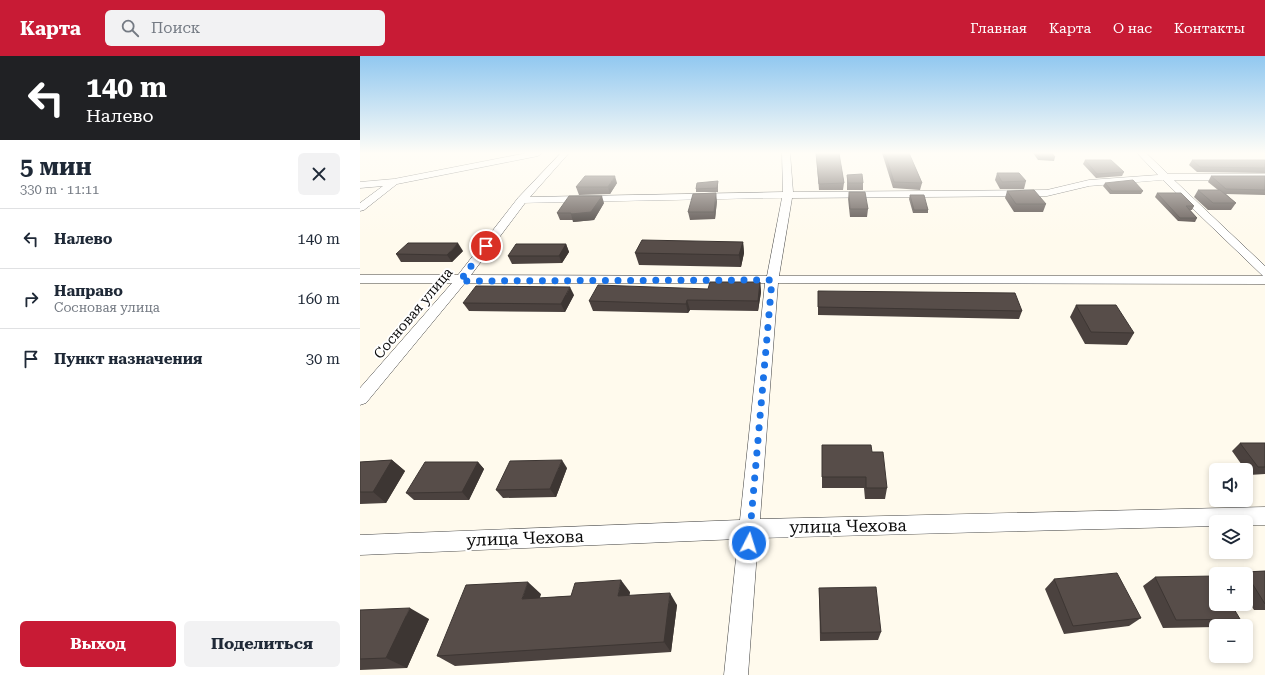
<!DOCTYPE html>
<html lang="ru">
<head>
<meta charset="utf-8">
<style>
	body { margin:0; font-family:"Roboto Serif",serif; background:#f2f2f3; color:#1f2937; height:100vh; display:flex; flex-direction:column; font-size:15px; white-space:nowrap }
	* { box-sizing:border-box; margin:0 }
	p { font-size:13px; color:#747a83 }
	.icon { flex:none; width:22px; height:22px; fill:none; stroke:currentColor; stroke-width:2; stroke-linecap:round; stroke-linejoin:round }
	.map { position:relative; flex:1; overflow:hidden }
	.panel { display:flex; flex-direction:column; background:#fff; width:360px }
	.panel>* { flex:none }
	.top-card { background:#202124; color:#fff; overflow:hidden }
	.buttons { position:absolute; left:849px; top:407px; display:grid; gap:8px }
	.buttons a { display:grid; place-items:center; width:44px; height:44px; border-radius:6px; background:#fff; box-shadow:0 2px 6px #0003; font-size:20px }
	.pin { position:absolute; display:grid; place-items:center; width:34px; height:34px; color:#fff; margin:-17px; border:2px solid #fff; border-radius:50%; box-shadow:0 1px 4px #0007 }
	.me { position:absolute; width:44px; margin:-22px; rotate:5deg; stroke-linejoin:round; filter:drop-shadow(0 0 3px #0008) }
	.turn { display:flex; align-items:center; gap:14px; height:84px; padding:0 20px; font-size:18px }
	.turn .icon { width:52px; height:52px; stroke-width:2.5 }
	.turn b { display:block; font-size:28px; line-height:34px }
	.round { display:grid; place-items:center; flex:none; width:42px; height:42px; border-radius:6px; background:#f2f2f3 }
	.head { display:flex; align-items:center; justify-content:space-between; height:68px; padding:0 20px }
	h1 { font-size:24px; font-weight:700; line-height:30px }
	.primary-button { display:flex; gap:8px; margin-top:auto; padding:8px 20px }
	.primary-button a { flex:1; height:46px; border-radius:6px; background:#c81b35; color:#fff; font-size:16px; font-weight:700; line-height:46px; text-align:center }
	.primary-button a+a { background:#f2f2f3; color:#1f2937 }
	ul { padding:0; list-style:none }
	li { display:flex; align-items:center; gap:12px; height:60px; padding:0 20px; border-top:1px solid #e0e1e3 }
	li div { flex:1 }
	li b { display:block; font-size:15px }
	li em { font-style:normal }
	header { display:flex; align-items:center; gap:24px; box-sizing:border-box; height:56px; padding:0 20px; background:#c81b35; color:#fff }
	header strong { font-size:19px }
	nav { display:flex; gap:22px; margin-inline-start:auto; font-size:14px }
	.search { width:280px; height:36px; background:#f2f2f3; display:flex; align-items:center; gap:10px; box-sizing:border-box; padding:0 14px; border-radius:6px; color:#747a83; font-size:15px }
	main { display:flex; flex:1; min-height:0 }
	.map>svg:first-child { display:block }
</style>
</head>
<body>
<header>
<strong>Карта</strong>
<div class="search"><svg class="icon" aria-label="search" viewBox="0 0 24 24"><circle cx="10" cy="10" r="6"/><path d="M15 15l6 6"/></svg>Поиск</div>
<nav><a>Главная</a><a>Карта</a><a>О нас</a><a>Контакты</a></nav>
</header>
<main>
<section class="panel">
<div class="top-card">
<div class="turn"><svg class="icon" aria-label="left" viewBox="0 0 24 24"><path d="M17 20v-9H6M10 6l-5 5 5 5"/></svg><div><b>140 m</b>Налево</div></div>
</div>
<div class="head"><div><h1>5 мин</h1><p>330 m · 11:11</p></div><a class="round"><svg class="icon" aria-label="close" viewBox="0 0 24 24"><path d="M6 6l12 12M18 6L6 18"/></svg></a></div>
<ul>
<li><svg class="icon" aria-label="left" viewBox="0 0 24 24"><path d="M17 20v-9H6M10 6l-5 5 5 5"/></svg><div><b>Налево</b></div><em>140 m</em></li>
<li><svg class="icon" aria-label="right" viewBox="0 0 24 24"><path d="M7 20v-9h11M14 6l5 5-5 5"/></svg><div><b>Направо</b><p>Сосновая улица</p></div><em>160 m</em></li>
<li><svg class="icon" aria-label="arrive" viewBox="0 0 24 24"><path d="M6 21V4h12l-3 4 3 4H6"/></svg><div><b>Пункт назначения</b></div><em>30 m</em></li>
</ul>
<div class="primary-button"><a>Выход</a><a>Поделиться</a></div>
</section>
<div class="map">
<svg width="905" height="619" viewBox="0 0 905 619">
	<rect width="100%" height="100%" fill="#fffaed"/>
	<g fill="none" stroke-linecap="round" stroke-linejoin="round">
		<g stroke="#404040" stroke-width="1">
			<path id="minor" d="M167 97H182L178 100 37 128 4 154 0 155V147L23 130 0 132V126L34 123Z
				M201 97H209L170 141 423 136 422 97H430L433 136 687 134 729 124 798 119 777 97H786L808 118H905V124H814L905 210V228L418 227 400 463 905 451V469H886V466H856V470L398 482 388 619H364L378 483 0 499V479L380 464 405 227H105L6 347 0 349V332L92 227H0V219H98L158 142ZM803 124 903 220H419L432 142 687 140 729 130ZM422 142 407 220 111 219 165 147Z"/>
		</g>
		<use href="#minor" fill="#fff" fill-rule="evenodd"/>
	</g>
	<path fill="#4b423f" d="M456 97H479L484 127 483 134H459Z
		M522 97H549L562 127 560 134 533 132Z
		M673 97H692L695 101 694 105 678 104Z
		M725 104 764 116 762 120 736 122 723 108Z
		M832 104H905V117L837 116 829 109Z
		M637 117 666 125 664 133H640L635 124Z
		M487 119 503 127V134H487Z
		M851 120H905V139L866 138 876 147 871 154H848L834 141 838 134H858L848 126Z
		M358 125V136H336V133Z
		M257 127 250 138 219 139 216 131Z
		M745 127 783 135 781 138H750L743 130Z
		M647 135 686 148 683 156H654L645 142Z
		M489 136 508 153 507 161H490L488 143Z
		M797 137 834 150 832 154H830L837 162 835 166 818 165 795 141Z
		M550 139 568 154V157H553L549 143Z
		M357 145 355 163 330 164 328 156Z
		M244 147 234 164 213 166V164H200L197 157Z
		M383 186 384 197 381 211 279 209 275 197Z
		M206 188 209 196 202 207 152 208 148 200Z
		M103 195 92 206H41L36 198Z
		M400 226 401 236 398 255 330 254 328 257 233 255 229 245 348 233Z
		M458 235 662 255 659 263 458 259Z
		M214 239 205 256 109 255 103 247Z
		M716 249 774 277 767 289 725 288 710 261Z
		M880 387H905V418L889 419 872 395Z
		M462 389 512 396 527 432 525 443H505L504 432H462Z
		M32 404 45 415 26 447 0 448V406Z
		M118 406 124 413 109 444H54L46 437Z
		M207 412 196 441 143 442 136 434Z
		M905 515V554H894L886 541V518H881L885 516Z
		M795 521 880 563 866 570H856V571L803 572 783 530Z
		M694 523 781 562 769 570 704 578 685 533Z
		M459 532 521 576 518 584 460 585Z
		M270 536 269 540 317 549 311 596 95 610 77 600 181 538 179 542Z
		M0 554 69 563 47 612 0 614Z"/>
	<path fill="#3d3633" d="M255 120 257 127 250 138 248 131Z
		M356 137 357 145 355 163 354 156Z
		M242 140 244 147 234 164 213 166 211 158Z
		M383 186 384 197 381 211 379 199Z
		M98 187 103 195 92 206 87 199Z
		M206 188 209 196 202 207 199 200Z
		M400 226 401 236 398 255V245Z
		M210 231 214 239 205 256 201 248Z
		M327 244 330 254 328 257 326 248Z
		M32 404 45 415 26 447 13 436Z
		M202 404 207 412 196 441 190 433Z
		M118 406 124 413 109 444 102 436Z
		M261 524 270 536 267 552 258 540Z
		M168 526 181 538 176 555 162 543Z
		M310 537 317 549 311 596 304 586Z
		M50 552 69 563 47 612 26 602Z"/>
	<path fill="#574d49" stroke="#3d3633" d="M456 97H479L484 127 459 128Z
		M525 97H549L562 127 534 126Z
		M676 97H692L695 101H680Z
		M725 104H751L764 116 737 118Z
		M832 104H905V112L840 111Z
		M637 117H659L666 125 642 126Z
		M502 118 503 127H488L487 119Z
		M225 120H255L248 131H216Z
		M851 120H905V134L866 133Z
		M773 124 783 135H752L745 127Z
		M358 125 357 132 336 133 337 127Z
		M674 134 686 148H656L647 135Z
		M838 134H860L876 147H853Z
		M489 136H505L508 153H490Z
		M356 137 354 156H328L333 138Z
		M797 137H821L834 150H826L837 162H820Z
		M550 139H564L568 154H554Z
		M209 140H242L231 156 211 158V157H197Z
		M282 184 383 186 379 199 275 197Z
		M48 187H98L87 199 36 198Z
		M156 188H206L199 200H148Z
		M350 226H400L398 245 327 244 326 248 229 245 238 229 348 233Z
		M116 230 210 231 201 248 103 247Z
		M458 235 655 237 662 255 458 251Z
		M716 249H756L774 277 731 276Z
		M880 387H905V411H898Z
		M462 389H511L512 396H523L527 432H506V421H462Z
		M32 404 13 436H0V406Z
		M202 404 190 433 136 434 150 405Z
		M65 406H118L102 436 46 437Z
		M905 515V548L885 516Z
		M757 517 781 562 713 570 694 523Z
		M855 520 856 521V548H871L880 563 816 564 795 521Z
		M261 524 258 540 310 537 304 586 77 600 106 529 168 526 162 543 211 540 215 527Z
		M516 531 521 576 461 577 459 532Z
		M50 552 26 602 0 603V554Z"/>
	<linearGradient id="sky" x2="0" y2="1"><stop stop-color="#91c8f0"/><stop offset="0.53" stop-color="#fffdf7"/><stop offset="1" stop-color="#fffdf7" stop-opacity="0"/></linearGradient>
	<rect width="905" height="183" fill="url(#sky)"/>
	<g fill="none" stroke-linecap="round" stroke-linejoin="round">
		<path stroke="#1a73e8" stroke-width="7" stroke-dasharray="0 12.6" d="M126 190 100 225 412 224 389 487"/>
	</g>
	<g text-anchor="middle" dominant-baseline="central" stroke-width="4" stroke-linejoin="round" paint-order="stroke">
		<g font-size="14" fill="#0d0d0d" stroke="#fff">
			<text transform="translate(53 257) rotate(-50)">Сосновая улица</text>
		</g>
		<g font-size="17" fill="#0d0d0d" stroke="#fff">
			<text transform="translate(488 470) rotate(-1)">улица Чехова</text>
			<text transform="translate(165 482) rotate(-2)">улица Чехова</text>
		</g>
	</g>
</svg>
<div class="buttons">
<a><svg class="icon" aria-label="sound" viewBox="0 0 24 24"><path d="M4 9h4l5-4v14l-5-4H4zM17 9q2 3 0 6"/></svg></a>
<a><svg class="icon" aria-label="layers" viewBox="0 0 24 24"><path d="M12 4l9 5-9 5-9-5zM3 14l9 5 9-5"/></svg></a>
<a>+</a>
<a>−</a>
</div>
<div class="pin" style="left:126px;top:190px;background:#d93025"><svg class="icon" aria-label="arrive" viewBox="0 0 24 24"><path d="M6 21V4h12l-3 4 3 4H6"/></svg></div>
<svg class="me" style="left:389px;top:487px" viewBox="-20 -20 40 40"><circle r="17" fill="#1a73e8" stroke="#fff" stroke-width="3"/><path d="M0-11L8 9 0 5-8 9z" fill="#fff"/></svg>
</div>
</main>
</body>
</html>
